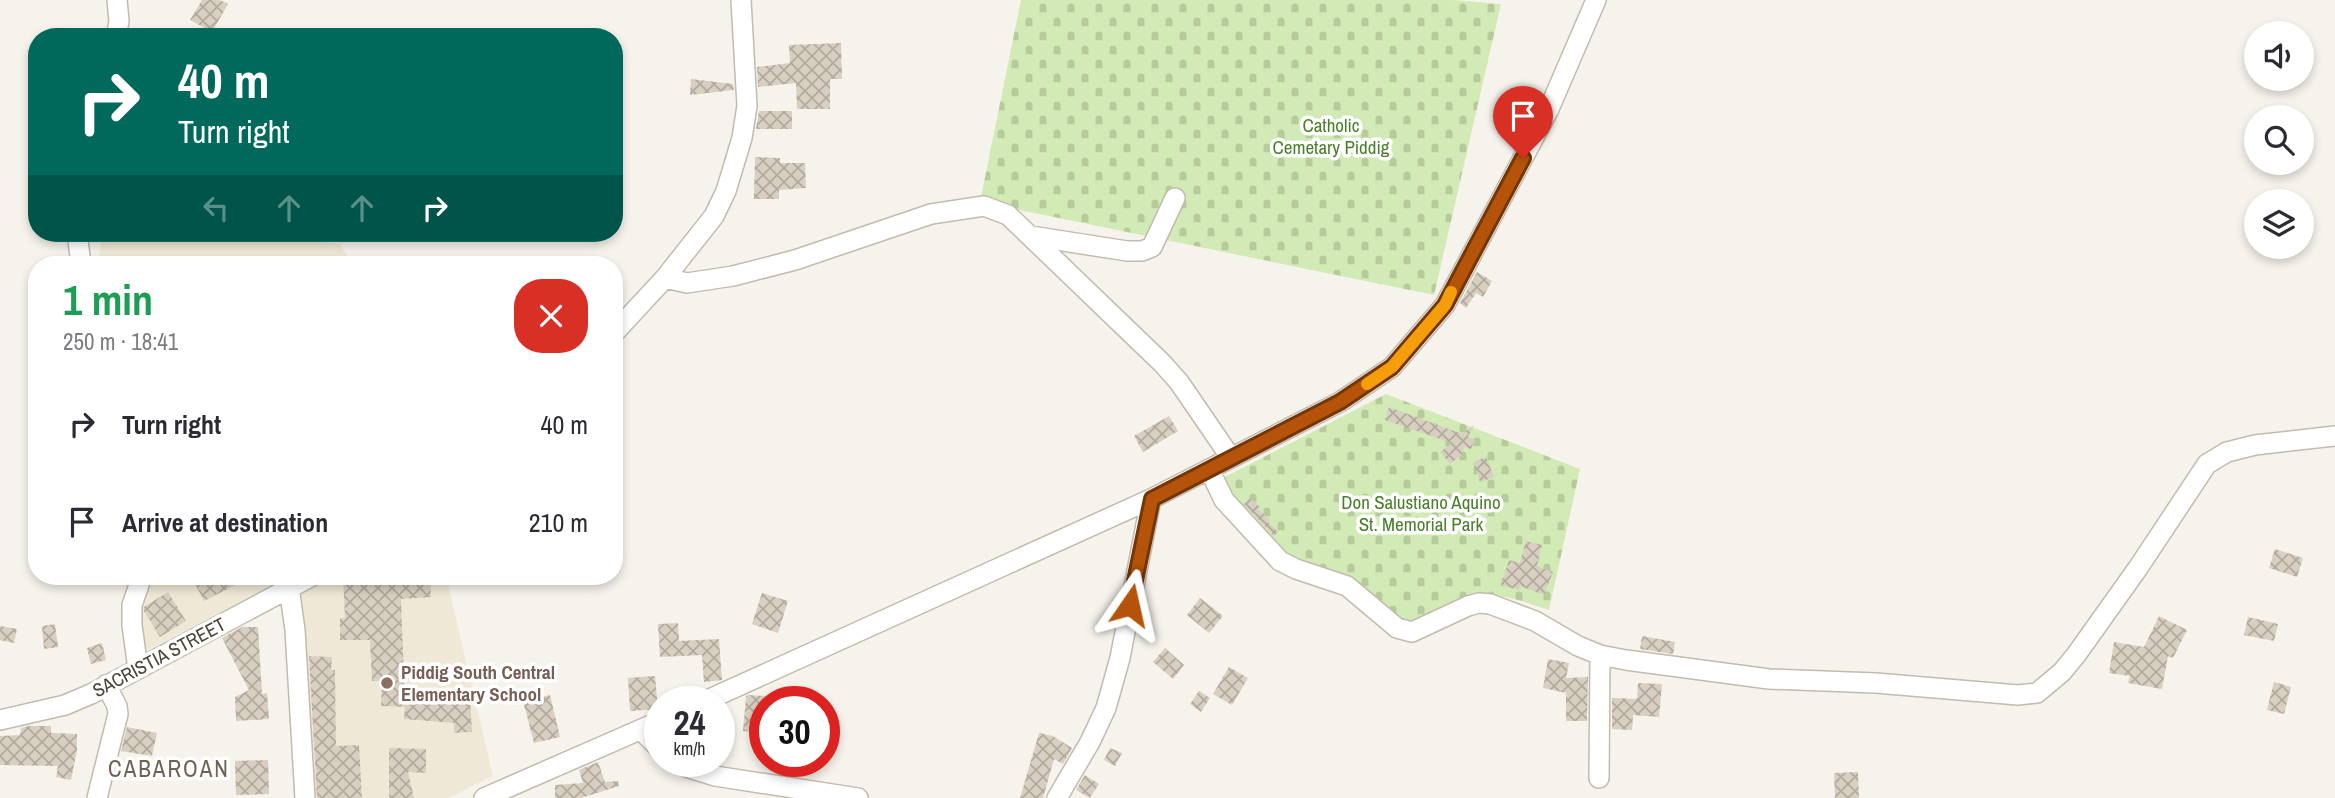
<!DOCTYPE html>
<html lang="en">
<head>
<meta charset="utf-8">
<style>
	body { margin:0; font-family:"Archivo Narrow",sans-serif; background:#f2f2f3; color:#2b2b33; height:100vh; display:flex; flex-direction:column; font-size:26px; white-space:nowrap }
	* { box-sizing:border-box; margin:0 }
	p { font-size:23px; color:#7c7c81 }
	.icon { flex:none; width:38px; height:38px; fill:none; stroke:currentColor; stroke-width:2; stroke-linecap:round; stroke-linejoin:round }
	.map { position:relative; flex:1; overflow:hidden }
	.drawer { position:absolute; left:28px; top:256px; width:595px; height:329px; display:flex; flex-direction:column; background:#fff; border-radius:28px; box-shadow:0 4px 10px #0003 }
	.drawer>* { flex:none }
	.banner { position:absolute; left:28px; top:28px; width:595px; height:214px; border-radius:28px; box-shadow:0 4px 10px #0003; background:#00695c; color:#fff; overflow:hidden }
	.fabs { position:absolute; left:2244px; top:21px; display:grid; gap:14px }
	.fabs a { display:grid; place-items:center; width:70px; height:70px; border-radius:50%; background:#fff; box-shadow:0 4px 10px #0003; font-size:35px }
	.speed { position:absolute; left:644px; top:686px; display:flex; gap:14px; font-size:35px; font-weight:700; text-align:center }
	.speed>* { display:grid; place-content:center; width:91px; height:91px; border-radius:50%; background:#fff; box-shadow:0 4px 10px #0003; line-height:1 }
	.speed small { font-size:18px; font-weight:400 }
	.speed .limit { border:10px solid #d22; background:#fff; color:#111 }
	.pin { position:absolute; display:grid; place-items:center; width:60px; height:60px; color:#fff; margin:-72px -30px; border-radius:50% 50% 50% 0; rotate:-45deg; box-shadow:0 0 7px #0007 }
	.pin .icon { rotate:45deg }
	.me { position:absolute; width:77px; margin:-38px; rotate:11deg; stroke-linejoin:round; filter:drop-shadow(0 0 5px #0008) }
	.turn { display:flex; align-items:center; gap:24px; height:147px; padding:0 35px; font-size:32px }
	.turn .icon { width:91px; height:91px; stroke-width:2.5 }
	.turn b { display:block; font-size:49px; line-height:60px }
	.lanes { display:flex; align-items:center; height:66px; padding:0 35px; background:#0003; justify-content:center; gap:35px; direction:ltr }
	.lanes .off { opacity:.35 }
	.round { display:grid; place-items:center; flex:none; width:74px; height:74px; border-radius:28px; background:#f2f2f3 }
	.overview { display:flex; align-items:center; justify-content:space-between; height:119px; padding:0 35px }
	h1 { font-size:42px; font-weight:700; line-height:52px; color:#1e9e55 }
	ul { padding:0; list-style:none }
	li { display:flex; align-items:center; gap:21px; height:98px; padding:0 35px }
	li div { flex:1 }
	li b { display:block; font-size:26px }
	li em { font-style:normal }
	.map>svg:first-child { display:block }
</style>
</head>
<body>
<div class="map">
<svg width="2335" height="798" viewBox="0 0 2335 798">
	<defs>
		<pattern id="cemetery-stones" width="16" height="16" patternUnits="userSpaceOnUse" patternTransform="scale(1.75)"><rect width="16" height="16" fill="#d2eab5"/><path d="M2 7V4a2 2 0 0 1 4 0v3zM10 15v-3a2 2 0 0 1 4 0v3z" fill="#b6ca9c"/></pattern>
		<pattern id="building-cross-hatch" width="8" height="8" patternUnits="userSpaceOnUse" patternTransform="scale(1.75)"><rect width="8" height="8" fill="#d8cfc1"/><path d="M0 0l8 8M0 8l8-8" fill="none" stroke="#b1aa9e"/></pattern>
	</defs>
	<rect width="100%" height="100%" fill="#f6f3ec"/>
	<path fill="#efe8d6" d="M102 233H250L340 244 352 264H98Z
		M147 576H289L148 650 138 629 140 600Z
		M329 576H446L493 776 448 798H308L297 591Z"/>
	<path fill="url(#cemetery-stones)" d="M1021 0H1453L1501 4 1434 295 980 202Z
		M1386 394 1580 469 1549 610C1528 604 1501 591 1479 597 1454 603 1432 618 1406 622L1284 560 1219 480Z"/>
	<path fill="url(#building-cross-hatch)" d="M202 0H220L228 4 212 32 190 20Z
		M841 43 842 79H830V109H797L796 83 758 87 757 67 790 63 789 45Z
		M691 79 733 84 734 90 690 95Z
		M759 111H792V129H756Z
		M755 157 780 158V163H805L806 188 779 190V199H754Z
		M1477 272 1492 281 1483 297 1476 293 1466 308 1460 303Z
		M1389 407 1462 434 1474 425 1468 437 1475 440 1471 449 1464 447 1461 455 1450 464 1440 452 1452 443 1385 420Z
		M1169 416 1178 431 1143 452 1134 436Z
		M1486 457 1494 477 1480 482 1473 462Z
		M1250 498 1260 507 1258 509 1270 520 1268 522 1278 532 1274 536 1244 504Z
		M1526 541 1542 545 1537 566 1553 572 1544 595 1520 586 1519 590 1501 585 1509 560 1520 563Z
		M2275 549 2303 558 2297 577 2269 568Z
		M191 576H253L204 601Z
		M343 576H430L431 597 401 599 405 707 406 697 438 700V704L470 701 472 732 454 733V723L404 719 405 707 381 706 382 681H372L370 640H340V618H345Z
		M168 592 186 621 160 637 144 611V607Z
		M762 593 788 601 778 633 752 624Z
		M1200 598 1223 616 1209 633 1187 615Z
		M2159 616 2187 630 2173 658 2168 656 2162 689 2128 683 2130 676 2109 673 2114 642 2144 647Z
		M2248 617 2278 624 2274 641 2244 635Z
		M678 623 679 641 719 639 722 680 704 682 702 655 660 657 658 624Z
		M55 624 58 647 44 649 42 626Z
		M0 626 17 629 14 643 0 640Z
		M242 627H258L262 694 267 693 269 719 236 721 235 697 249 690 222 638Z
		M1642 636 1675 642 1673 654 1640 649Z
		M102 643 106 660 91 664 87 648Z
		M1165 648 1184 665 1173 679 1153 662Z
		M309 656 332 657 331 670H335L336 746 359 745 362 798H317Z
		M1548 659 1569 663 1566 678 1588 677 1587 721H1566V693L1543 688Z
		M1229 667 1248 678 1232 705 1213 694Z
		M655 676 658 709 630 711 628 678Z
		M2274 682 2291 687 2284 714 2267 710Z
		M1638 683 1662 684 1659 717 1633 715 1632 730 1612 729V698L1637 699Z
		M1199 691 1210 698 1201 712 1190 704Z
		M550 695 560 737 534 743 523 701Z
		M749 695 765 696V734L743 731 746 696Z
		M29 726H51V733L77 734V750L71 780 56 777 58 766 0 765V736L20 735 21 728Z
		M127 727 157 733 152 756 121 751Z
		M1039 733 1053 736 1072 748 1063 764 1054 759 1043 798H1020Z
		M389 748 426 749V773L408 772 414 798H389Z
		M1110 748 1122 753 1115 766 1104 760Z
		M268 760 269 794 236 795 235 761Z
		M598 762 605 782 618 781 619 786 581 798H555V785L583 783 579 770Z
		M1858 772 1859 798H1835L1834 773Z
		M1085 775 1099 784 1090 798 1076 790Z"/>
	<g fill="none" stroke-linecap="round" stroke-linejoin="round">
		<g stroke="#c2bbae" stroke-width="22">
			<path id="minor" d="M116 37 119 21 117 0
				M77 233 81 264
				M1031 236 1127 251H1142L1152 247 1175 198
				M665 278 687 283 733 276 795 260 931 214 984 206 1008 215 1162 363 1179 382 1231 458
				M614 333 665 278 714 216 726 191 742 138 747 106 741 0
				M1209 469 1224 500 1280 561 1296 569 1347 586 1397 628 1412 632 1468 606 1479 603 1490 604 1535 621 1578 646 1600 655 1626 660 1769 679 1876 683 2018 695 2037 693 2062 672 2076 655 2138 568 2207 464 2227 452 2255 445 2335 436
				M289 587 295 630 305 798
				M138 669 132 625V605L142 576
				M703 702 1151 499 1340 402 1392 367 1445 305 1549 109 1596 0
				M0 720 65 705 91 694 312 576
				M641 730 660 749
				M676 761 689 768 715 776 858 798
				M1599 778 1600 655
				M97 798 118 714 117 706 106 685
				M484 798 660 721
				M1057 798 1090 742 1106 708 1120 658 1151 499"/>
		</g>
		<use href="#minor" stroke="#fff" stroke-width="19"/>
	</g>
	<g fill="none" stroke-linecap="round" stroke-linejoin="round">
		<g stroke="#753606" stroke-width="18">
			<path id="route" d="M1130 605 1152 499 1340 402 1392 367 1445 305 1523 158"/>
		</g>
		<use href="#route" stroke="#b45309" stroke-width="12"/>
		<path stroke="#f59e0b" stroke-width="12" d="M1367 384 1392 367 1445 305 1451 292"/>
	</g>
	<circle fill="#8d6e63" stroke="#fff" stroke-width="2.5" cx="387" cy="683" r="7"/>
	<g text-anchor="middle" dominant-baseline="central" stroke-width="7" stroke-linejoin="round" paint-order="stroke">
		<g font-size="19" fill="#4a7f2a" stroke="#fff">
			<text x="1331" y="125">Catholic<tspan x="1331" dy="22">Cemetary Piddig</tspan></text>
			<text x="1421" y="502">Don Salustiano Aquino<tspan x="1421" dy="22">St. Memorial Park</tspan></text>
		</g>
		<g font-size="19" fill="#4b4439" stroke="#fff">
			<text transform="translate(159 657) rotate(-28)">SACRISTIA STREET</text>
		</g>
		<g font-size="19" font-weight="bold" fill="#785e54" stroke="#fff" text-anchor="start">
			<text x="401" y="672">Piddig South Central<tspan x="401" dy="22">Elementary School</tspan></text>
		</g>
		<g font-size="23" letter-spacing="2" fill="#6e6250" stroke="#fff">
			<text x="169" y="768">CABAROAN</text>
		</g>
	</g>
</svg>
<div class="fabs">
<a><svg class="icon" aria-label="sound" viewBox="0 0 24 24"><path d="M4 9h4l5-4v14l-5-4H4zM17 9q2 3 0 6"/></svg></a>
<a><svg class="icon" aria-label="search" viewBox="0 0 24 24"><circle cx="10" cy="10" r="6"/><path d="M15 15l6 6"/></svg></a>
<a><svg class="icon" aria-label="layers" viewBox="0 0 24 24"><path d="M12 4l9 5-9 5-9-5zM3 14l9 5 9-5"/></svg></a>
</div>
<div class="speed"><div>24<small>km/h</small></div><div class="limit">30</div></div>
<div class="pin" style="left:1523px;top:158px;background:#d93025"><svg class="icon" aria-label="arrive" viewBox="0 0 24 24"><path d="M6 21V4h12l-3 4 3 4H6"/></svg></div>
<svg class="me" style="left:1130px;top:605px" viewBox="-20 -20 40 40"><path d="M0-17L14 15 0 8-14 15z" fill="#b45309" stroke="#fff" stroke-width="4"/></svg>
<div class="banner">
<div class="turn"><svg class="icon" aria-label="right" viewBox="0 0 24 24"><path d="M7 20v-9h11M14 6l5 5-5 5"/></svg><div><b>40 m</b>Turn right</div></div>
<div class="lanes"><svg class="icon off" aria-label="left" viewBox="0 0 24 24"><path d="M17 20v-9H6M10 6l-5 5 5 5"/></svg><svg class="icon off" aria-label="ahead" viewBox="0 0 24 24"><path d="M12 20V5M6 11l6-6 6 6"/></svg><svg class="icon off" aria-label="ahead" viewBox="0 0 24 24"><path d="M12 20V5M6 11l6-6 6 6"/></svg><svg class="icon" aria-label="right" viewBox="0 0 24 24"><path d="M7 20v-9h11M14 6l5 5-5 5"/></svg></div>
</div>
<section class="drawer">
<div class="overview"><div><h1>1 min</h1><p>250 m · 18:41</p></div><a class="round" style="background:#d93025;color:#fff"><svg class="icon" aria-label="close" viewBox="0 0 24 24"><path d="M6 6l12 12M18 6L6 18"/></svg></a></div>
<ul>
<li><svg class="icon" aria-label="right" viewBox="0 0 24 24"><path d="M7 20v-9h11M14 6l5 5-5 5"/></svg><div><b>Turn right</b></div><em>40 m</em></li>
<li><svg class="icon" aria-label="arrive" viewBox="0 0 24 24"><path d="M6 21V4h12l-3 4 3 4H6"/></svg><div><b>Arrive at destination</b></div><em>210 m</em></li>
</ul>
</section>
</div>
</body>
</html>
